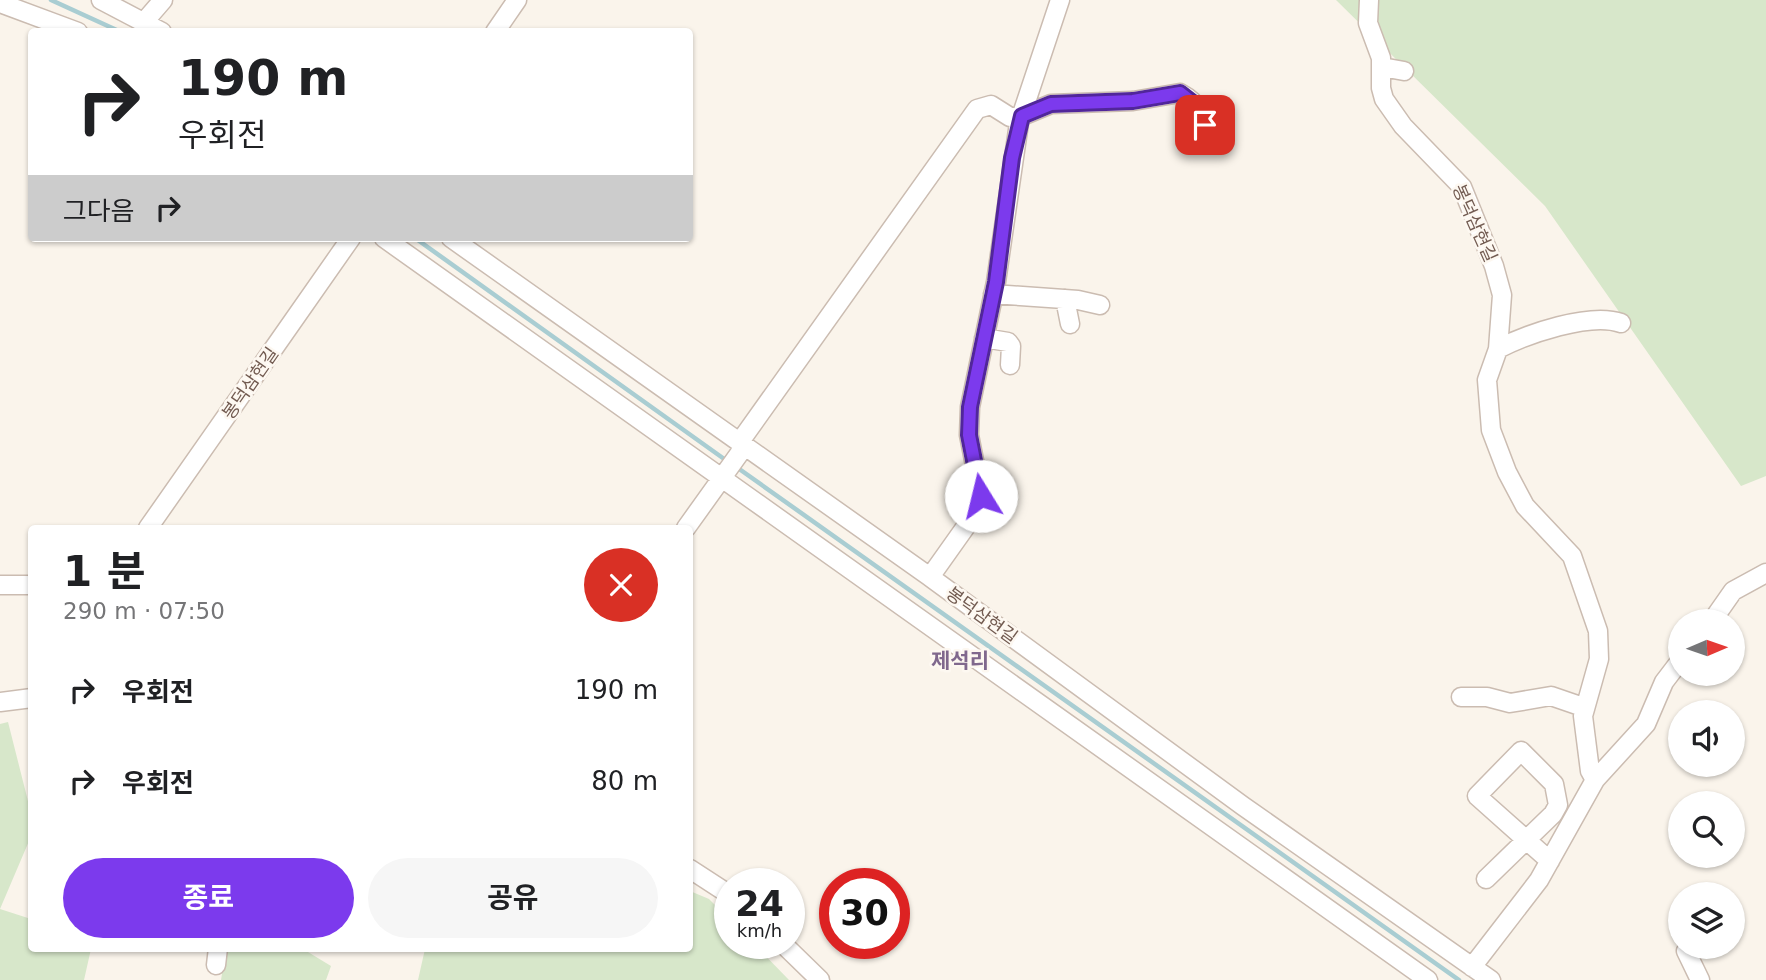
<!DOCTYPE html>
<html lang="ko">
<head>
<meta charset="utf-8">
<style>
	body { margin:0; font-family:"DejaVu Sans","Noto Sans KR",sans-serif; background:#f6f6f6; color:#202124; height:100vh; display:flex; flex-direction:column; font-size:26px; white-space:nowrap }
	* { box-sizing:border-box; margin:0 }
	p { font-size:23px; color:#757577 }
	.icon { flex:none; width:38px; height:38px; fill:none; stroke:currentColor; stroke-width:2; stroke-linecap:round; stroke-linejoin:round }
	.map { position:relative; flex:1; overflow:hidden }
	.drawer { position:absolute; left:28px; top:525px; width:665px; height:427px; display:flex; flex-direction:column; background:#fff; border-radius:7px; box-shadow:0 2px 5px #0004 }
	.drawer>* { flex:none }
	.guide { position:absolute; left:28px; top:28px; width:665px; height:214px; border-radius:7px; box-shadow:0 2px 5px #0004; background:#fff; color:#202124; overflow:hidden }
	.needle { width:46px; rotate:88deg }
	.fabs { position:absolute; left:1668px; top:609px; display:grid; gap:14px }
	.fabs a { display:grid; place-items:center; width:77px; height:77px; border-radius:50%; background:#fff; box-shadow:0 2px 5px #0004; font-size:35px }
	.speed { position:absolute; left:714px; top:868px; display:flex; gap:14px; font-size:35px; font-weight:700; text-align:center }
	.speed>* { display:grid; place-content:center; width:91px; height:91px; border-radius:50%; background:#fff; box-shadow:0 2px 5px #0004; line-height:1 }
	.speed small { font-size:18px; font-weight:400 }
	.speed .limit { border:10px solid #d22; background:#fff; color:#111 }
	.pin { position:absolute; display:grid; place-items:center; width:60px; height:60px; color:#fff; margin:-30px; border-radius:14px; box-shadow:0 4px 10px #0006 }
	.me { position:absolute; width:77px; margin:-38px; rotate:351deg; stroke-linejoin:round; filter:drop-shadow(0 0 5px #0008) }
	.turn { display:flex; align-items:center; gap:24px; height:147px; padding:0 35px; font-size:32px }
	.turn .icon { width:91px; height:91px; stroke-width:2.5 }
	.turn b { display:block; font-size:49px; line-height:60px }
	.then { display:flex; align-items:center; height:66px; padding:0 35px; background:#0003; gap:14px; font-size:26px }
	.round { display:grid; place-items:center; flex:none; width:74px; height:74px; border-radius:37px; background:#f6f6f6 }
	.summary { display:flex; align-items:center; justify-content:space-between; height:119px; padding:0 35px }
	h1 { font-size:42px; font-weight:700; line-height:52px }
	.button { display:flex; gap:14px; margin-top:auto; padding:14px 35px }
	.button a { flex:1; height:80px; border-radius:42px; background:#7c3aed; color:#fff; font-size:28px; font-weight:700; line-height:80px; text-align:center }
	.button a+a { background:#f6f6f6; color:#202124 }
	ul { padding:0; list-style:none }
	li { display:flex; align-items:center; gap:21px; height:91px; padding:0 35px }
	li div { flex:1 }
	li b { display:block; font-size:26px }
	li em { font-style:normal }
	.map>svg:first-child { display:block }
</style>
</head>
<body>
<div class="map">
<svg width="1766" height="980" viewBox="0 0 1766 980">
	<rect width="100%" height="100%" fill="#faf4eb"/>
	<path fill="#d7e7ca" d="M1336 0H1766V476L1741 486 1545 206Z
		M8 722 31 813 32 834 0 909 31 919 32 948 91 949 84 980H0V724Z
		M690 891 709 899 730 920V943H753L789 980H418L425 949 690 948Z
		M226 949H303L331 966 326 980H221Z"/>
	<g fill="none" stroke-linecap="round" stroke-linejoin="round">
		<path stroke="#a9cdd2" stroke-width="4.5" d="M51 0 121 32
			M415 238 727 461
			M735 466 1459 980"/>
		<g stroke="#cbbcb1" stroke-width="21">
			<path id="minor" d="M101 0 162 32
				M1060 0 1019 123 996 282 970 407 969 435 981 496 974 515 930 577 1243 806 1491 980
				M1369 0 1368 23 1381 58V88L1384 99 1403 126 1462 187 1494 266 1502 295 1498 349C1527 334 1590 312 1621 323
				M0 3 78 32
				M144 22 163 0
				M495 32 517 0
				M1382 67 1404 71
				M384 238 1428 980
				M451 238 930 577
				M993 294 1078 300 1100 305
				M1065 299 1070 324
				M984 338 1008 342 1011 346 1010 365
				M739 443 977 109 991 105 1010 117 1022 116 1051 104 1133 101 1180 93C1201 104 1205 118 1206 141
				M148 528 351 238
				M686 528 744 447
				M0 585H32
				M1712 621 1733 591 1766 573
				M1461 697H1487L1510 703 1551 696 1583 707
				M0 702 32 698
				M1595 780 1646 724 1664 682 1680 661
				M690 869 730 895
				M1486 879 1553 814 1558 805 1554 784 1521 751 1477 796 1550 861
				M782 943 820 980
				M1686 951 1700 980
				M216 965 218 948
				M1472 967 1539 880 1595 780 1590 771 1583 716 1599 659 1598 631 1572 556 1525 506 1507 472 1491 430 1487 380 1498 349"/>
		</g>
		<use href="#minor" stroke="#fff" stroke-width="18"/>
	</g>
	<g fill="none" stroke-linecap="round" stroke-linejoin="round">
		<g stroke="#51269a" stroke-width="18">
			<path id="route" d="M981 496 969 435 970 407 996 282 1012 158 1022 116 1051 104 1133 101 1180 93 1198 107 1205 125"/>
		</g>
		<use href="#route" stroke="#7c3aed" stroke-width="12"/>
	</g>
	<g text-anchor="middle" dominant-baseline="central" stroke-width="5" stroke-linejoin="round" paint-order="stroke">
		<g font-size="18" fill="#725b51" stroke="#fdf8f1">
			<text transform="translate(1475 223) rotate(66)">봉덕삼현길</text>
			<text transform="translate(250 383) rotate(-55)">봉덕삼현길</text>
			<text transform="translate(982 615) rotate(36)">봉덕삼현길</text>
		</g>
		<g font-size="21" font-weight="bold" fill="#80688d" stroke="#fdf8f1">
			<text x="960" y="661">제석리</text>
		</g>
	</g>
</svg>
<div class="fabs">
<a><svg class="needle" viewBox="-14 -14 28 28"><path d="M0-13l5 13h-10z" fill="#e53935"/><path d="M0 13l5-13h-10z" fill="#757577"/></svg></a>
<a><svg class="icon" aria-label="sound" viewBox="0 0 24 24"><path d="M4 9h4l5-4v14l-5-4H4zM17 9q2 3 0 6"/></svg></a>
<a><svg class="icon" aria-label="search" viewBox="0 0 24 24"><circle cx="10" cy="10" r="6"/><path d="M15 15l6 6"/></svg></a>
<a><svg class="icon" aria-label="layers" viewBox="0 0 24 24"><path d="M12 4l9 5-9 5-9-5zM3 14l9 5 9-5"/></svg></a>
</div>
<div class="speed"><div>24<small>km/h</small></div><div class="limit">30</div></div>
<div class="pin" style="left:1205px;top:125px;background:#d93025"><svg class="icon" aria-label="arrive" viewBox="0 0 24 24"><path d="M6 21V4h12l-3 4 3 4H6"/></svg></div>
<svg class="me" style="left:981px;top:496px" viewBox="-20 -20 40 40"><circle r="19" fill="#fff"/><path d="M0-13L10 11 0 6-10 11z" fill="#7c3aed"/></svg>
<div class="guide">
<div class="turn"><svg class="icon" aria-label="right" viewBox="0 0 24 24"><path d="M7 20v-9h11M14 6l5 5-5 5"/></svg><div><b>190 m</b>우회전</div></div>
<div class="then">그다음<svg class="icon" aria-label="right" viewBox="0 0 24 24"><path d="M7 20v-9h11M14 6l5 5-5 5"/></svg></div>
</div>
<section class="drawer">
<div class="summary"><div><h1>1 분</h1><p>290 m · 07:50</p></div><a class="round" style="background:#d93025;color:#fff"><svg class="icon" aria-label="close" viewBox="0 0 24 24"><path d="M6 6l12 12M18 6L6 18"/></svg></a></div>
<ul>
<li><svg class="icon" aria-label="right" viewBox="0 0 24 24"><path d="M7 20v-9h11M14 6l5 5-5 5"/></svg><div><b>우회전</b></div><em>190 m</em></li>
<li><svg class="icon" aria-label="right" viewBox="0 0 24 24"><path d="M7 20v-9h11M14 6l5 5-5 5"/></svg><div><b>우회전</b></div><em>80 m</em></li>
</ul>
<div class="button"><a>종료</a><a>공유</a></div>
</section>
</div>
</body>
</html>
